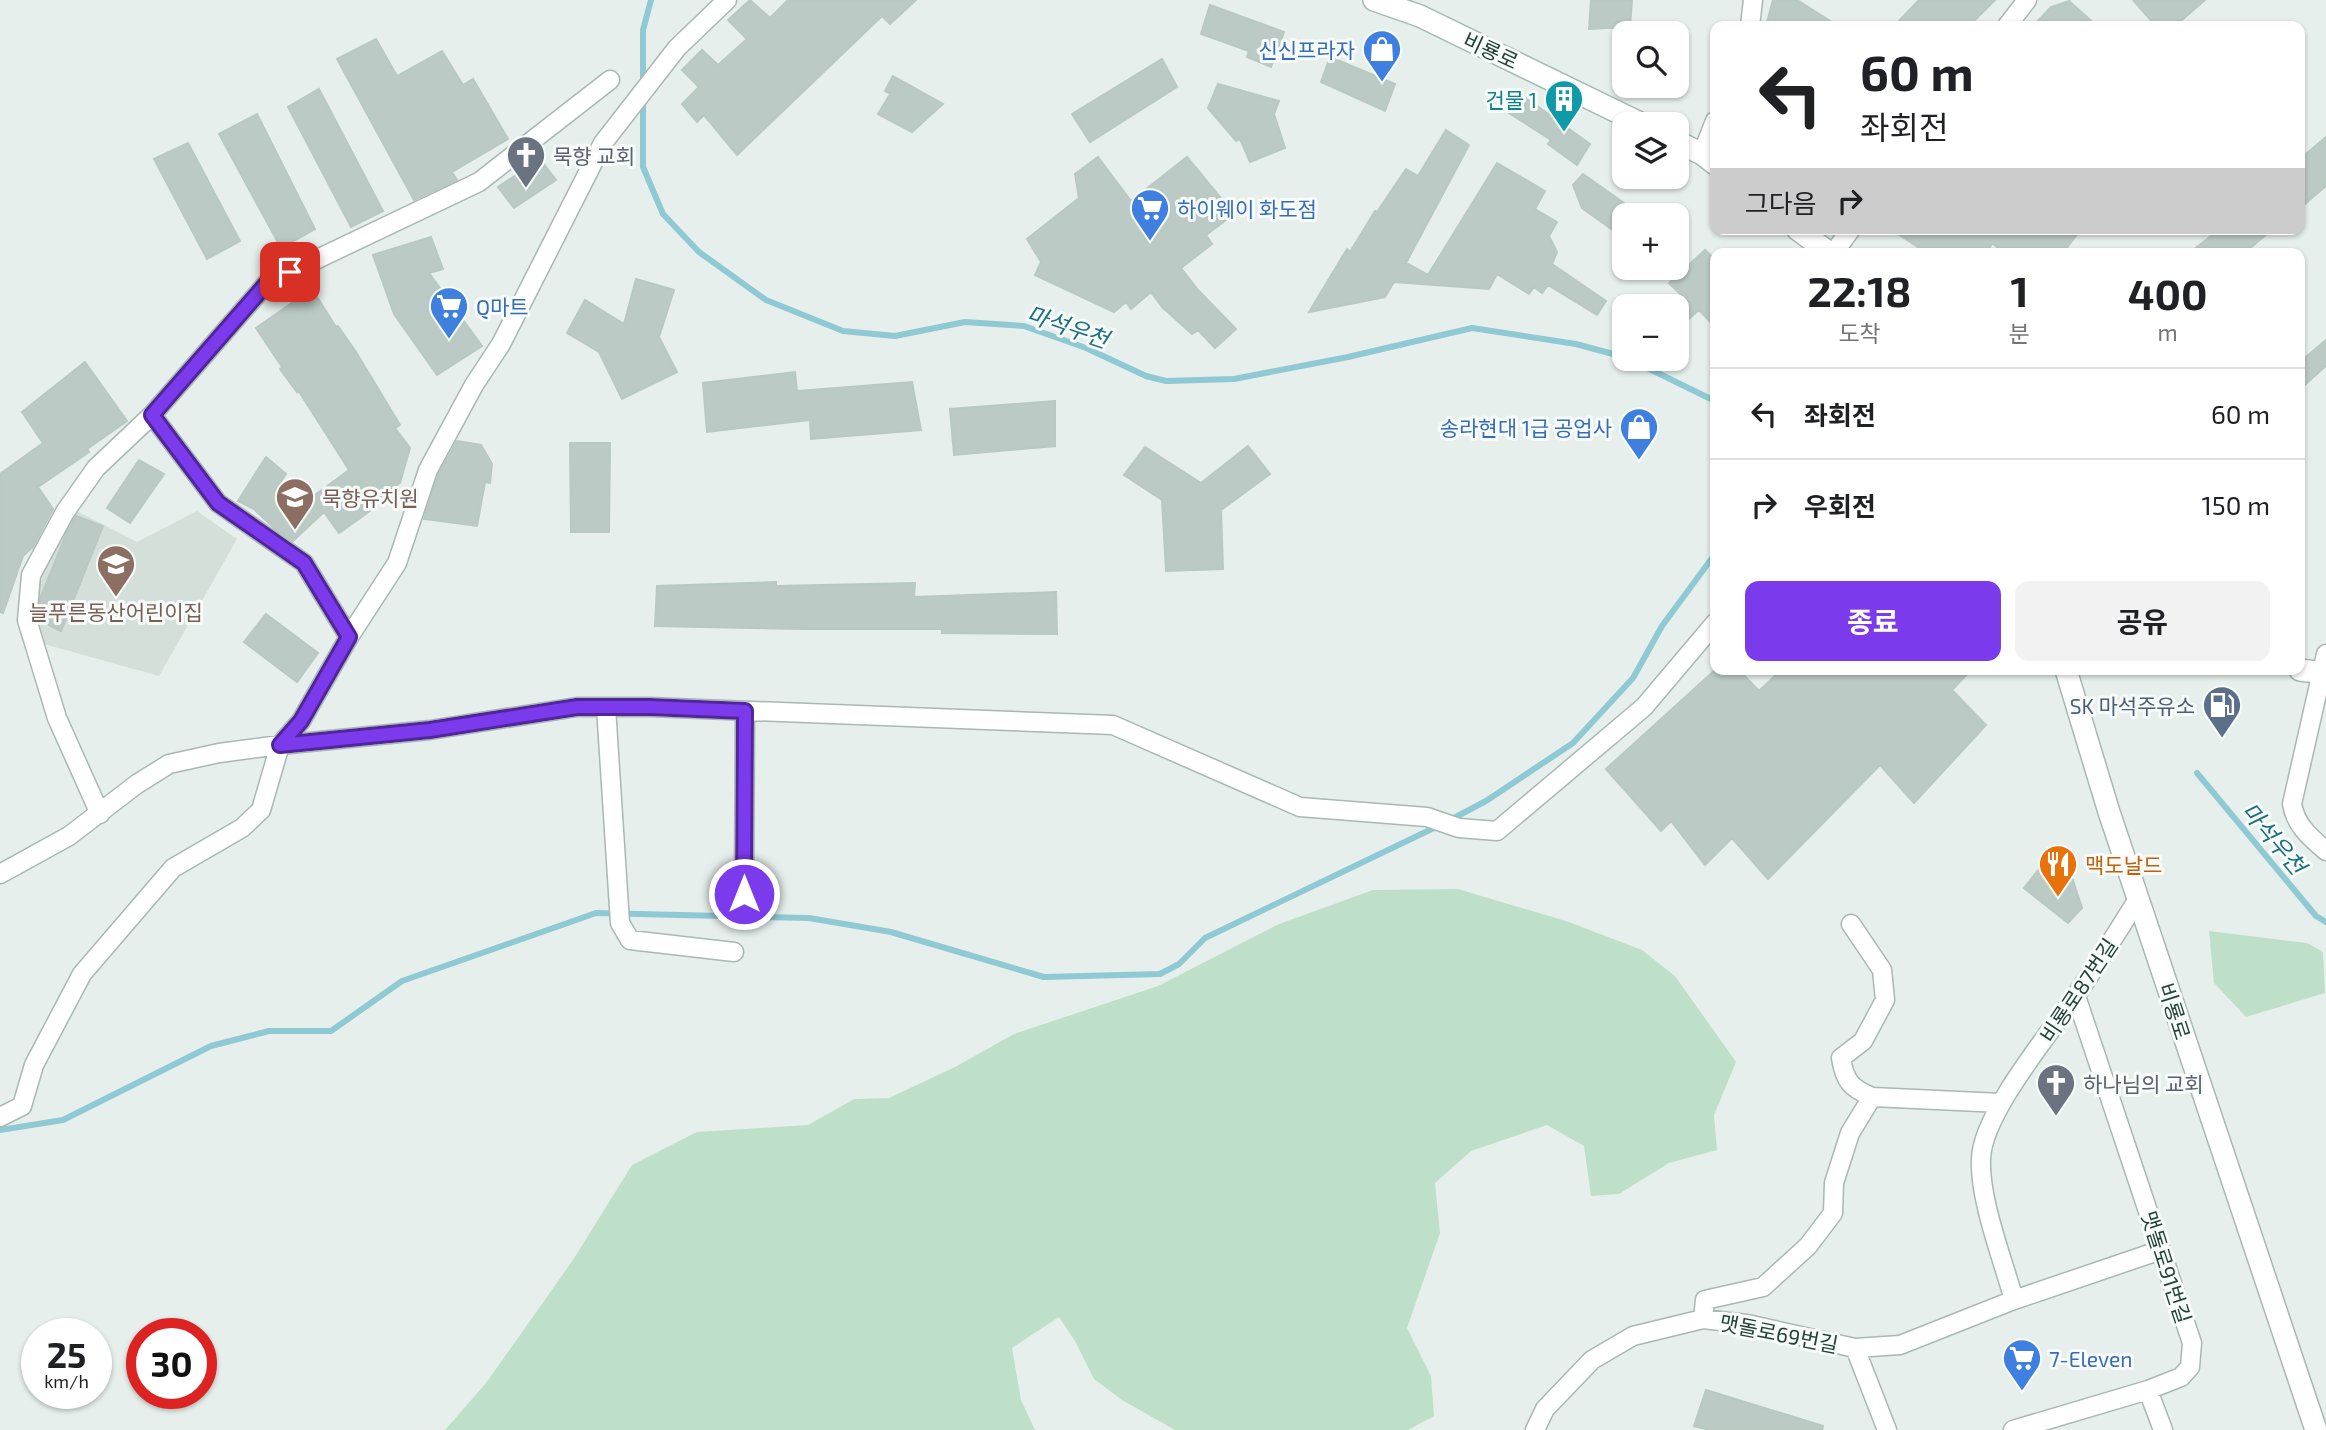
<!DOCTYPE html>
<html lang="ko">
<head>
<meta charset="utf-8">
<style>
	body { margin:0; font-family:"Exo 2","Noto Sans KR",sans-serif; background:#f2f2f2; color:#202124; height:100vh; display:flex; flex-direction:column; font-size:26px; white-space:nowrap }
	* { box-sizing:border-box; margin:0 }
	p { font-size:23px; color:#757577 }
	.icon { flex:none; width:38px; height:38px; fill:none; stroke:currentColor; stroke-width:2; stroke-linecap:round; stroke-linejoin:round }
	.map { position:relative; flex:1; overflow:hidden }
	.panel { position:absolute; left:1710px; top:248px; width:595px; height:427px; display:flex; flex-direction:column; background:#fff; border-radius:14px; box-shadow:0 2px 5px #0004 }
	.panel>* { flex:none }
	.top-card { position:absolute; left:1710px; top:21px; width:595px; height:214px; border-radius:14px; box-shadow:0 2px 5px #0004; background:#fff; color:#202124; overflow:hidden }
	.controls { position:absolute; left:1612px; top:21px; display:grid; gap:14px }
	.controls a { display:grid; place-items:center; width:77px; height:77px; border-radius:14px; background:#fff; box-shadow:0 2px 5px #0004; font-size:35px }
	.speed { position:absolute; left:21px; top:1318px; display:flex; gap:14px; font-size:35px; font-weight:700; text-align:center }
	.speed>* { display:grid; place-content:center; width:91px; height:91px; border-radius:50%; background:#fff; box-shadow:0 2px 5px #0004; line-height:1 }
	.speed small { font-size:18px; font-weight:400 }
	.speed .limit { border:10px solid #d22; background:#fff; color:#111 }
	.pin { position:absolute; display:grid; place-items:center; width:60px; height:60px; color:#fff; margin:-30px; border-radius:14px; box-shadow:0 4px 10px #0006 }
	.me { position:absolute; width:77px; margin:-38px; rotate:0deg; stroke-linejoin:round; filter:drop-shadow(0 0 5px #0008) }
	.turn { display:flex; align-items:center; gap:24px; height:147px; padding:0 35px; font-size:32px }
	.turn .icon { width:91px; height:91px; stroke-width:2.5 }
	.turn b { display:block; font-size:49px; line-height:60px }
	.then { display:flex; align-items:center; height:66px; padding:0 35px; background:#0003; gap:14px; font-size:26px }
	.eta { display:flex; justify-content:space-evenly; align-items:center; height:119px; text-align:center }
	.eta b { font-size:42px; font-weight:700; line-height:49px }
	.action { display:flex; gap:14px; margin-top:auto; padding:14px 35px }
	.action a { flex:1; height:80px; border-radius:14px; background:#7c3aed; color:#fff; font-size:28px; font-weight:700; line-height:80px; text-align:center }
	.action a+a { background:#f2f2f2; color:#202124 }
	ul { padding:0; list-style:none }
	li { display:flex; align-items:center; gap:21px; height:91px; padding:0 35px; border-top:2px solid #e0e0e0 }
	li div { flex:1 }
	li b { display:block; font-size:26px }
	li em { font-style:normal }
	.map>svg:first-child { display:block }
</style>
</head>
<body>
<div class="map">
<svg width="2326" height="1430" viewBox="0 0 2326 1430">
	<rect width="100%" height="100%" fill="#e6efeb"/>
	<path fill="#d4dfda" d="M69 507 137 542 197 511 237 539 159 676 33 641 31 575Z"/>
	<path fill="#bfe0c8" d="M1458 889 1569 922 1642 950 1675 976 1736 1062 1714 1115 1717 1150 1669 1163 1619 1194 1591 1196 1584 1146 1547 1125 1471 1151 1435 1183 1440 1233 1407 1328 1431 1376 1434 1416 1408 1430H1175L1122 1400 1094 1379 1075 1341 1059 1317 1012 1348 1021 1400 1035 1430H445L486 1383 573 1260 632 1165 697 1132 808 1125 854 1099 889 1098 955 1067 1014 1034 1158 986 1279 924 1373 890Z
		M2209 931 2307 943 2323 952 2325 993 2246 1017 2214 983Z"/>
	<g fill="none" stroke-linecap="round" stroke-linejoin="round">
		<path stroke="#8ec9d4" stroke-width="6" d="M643 84V30L651 0
			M643 99V167L663 214 699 252 766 300 843 331 895 336 965 322 1024 326 1086 348 1146 376 1166 381 1234 379 1348 357 1472 328 1576 344 1624 357
			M1629 359 1715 401
			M2197 773 2316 916 2326 922
			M1450 820 1486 801 1573 743 1633 678 1662 626 1715 554
			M0 1130 63 1120 211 1046 269 1031H331L402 981 596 913 809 918 891 932 1044 977 1160 974 1179 964 1205 938 1440 825"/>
	</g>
	<path fill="#bbcac4" stroke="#b8c9c2" stroke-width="2" d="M750 0 770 18 788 0H916L890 24 882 16 737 155 704 115 697 122 682 104 699 87 682 70 702 50 718 65 747 39 728 20Z
		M1591 0H1632L1630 27 1589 29Z
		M1773 0H1797L1838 26H1766Z
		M1919 0H1995L1969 26H1894Z
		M2133 0H2205L2175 26H2156Z
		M2069 1 2097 26H2033L2051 7Z
		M1210 5 1284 32 1271 67 1247 57 1249 51 1201 34Z
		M376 39 397 76 442 51 463 85 473 79 508 139 452 172 457 180 414 200 337 59Z
		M1330 57 1395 84 1385 111 1321 82Z
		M1162 59 1177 87 1090 142 1072 114Z
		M893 76 943 104 912 132 878 114 890 94 885 91Z
		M1218 84 1279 101 1274 114 1285 148 1250 162 1240 139 1236 141 1208 108Z
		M319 89 383 211 351 227 288 107Z
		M1522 95 1590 144 1577 165 1548 144 1551 140 1509 113Z
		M257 114 315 229 281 248 219 134Z
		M1446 130 1469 145 1406 263 1428 275 1497 163 1545 191 1535 209 1557 222 1549 236 1557 252 1552 264 1606 301 1597 315 1548 285 1542 293 1534 287 1529 294 1497 274 1489 289 1394 282 1385 297 1309 312 1347 249 1350 252 1375 211 1377 212 1406 169 1418 176Z
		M2326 137V186L2300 208V159Z
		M188 143 240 241 207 259 154 159Z
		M1098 157 1131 201 1187 157 1234 214 1206 235 1212 244 1181 268 1198 290 1236 329 1215 348 1198 330 1192 334 1162 307 1151 292 1131 309 1126 302 1114 312 1035 275 1041 262 1027 239 1079 198 1075 174Z
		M540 159 556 180 514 208 498 187Z
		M1583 174 1624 203V238L1582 208 1573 185Z
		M1890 229H2081L2062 254H2006L1992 243 1986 254H1929Z
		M2220 229H2273L2243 254H2188Z
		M431 237 443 269 429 273 482 346 437 375 394 314 373 255Z
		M1705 250 1715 260V327L1699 310 1676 330V304L1684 298 1669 283Z
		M636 279 674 290 659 337 677 372 622 399 599 352 567 333 585 300 624 324Z
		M312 289 336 327 338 326 356 352 400 425 395 428 410 448 400 483 368 507 370 511 339 533 324 512 293 541 275 529 254 509 238 501 266 457 286 474 278 486 300 506 349 470 298 390 297 392 280 369 282 367 256 328Z
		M2326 340V366L2300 389V362Z
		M85 362 127 421 87 449 89 452 38 487 53 509 33 547 23 556 3 613 0 612V474L43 443 22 412Z
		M795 372 797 391 912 382 921 430 811 439 810 420 707 432 703 383Z
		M1055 401V446L954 455 950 409Z
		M457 441 481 445 492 464 490 483 485 482 477 526 424 519 438 475Z
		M570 443H610L609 532H571Z
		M1248 446 1270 474 1221 510 1223 569 1166 571 1162 500 1124 475 1145 447 1201 483Z
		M139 460 164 474 130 523 107 508Z
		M76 516 103 526 61 631 39 620 40 599 67 532Z
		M776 582V586L915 583 914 597 1056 592 1057 634 942 633V629H804L655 626 657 586Z
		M266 614 318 653 297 682 244 642Z
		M1715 670H1739L1759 691 1781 670H1971L1952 690 1986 725 1914 803 1880 765 1768 879 1732 838 1705 865 1671 821 1661 831 1606 769Z
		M2066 859 2082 908 2068 923 2024 888 2039 869Z
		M1706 1390 1823 1426 1822 1430H1709L1694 1426Z"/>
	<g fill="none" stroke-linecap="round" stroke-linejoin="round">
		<g stroke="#a8b8b2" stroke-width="21">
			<path id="minor" d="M1750 26 1753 0
				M2007 26 2027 0
				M610 80 479 182 267 283 152 415 218 503 304 563 349 637 301 721 280 745 430 730 577 707H650L1113 725 1300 807 1427 817 1459 828 1497 831 1644 707 1715 623
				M1702 154 1715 121
				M1833 254 1851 229
				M349 637 397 563 428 470 474 385 501 344 603 143 677 48 727 0
				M2326 654 2292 804C2296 826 2310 837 2326 851
				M606 707 620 923 630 940 734 952
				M100 814 57 718 27 620 31 575 65 512 96 468 152 415
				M0 874 69 836 137 784 169 764 219 753 280 745 261 810 242 828 173 868 82 974 34 1065 22 1106 0 1117
				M744 894 745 711
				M1851 924 1882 970 1885 1000 1863 1041 1841 1058C1845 1082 1851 1088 1872 1097
				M2014 1300C2003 1260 1979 1199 1981 1159 1982 1114 2050 1033 2077 994 2098 963 2118 931 2138 899
				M1703 1319 1705 1300 1763 1287 1808 1246 1833 1213 1834 1183 1850 1133 1872 1097 2001 1103
				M1855 1348 1887 1430
				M2148 1390 2163 1430
				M1535 1430 1545 1409 1592 1360 1633 1336 1703 1319 1747 1324 1855 1348 1900 1345 2014 1300 2161 1250
				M2013 1430 2148 1390 2181 1377 2190 1367 2192 1343 2076 996"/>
		</g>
		<g stroke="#a8b8b2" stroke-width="24">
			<path id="tertiary" d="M2066 670 2109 812 2316 1430"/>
		</g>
		<g stroke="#a4bbb3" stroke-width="24">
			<path id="secondary" d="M1374 0 1420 16 1642 124
				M1676 141 1702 154 1715 164
				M1797 229 1831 254
				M2300 670 2326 673"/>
		</g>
		<use href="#minor" stroke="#fff" stroke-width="18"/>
		<use href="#tertiary" stroke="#fff" stroke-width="21"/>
		<use href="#secondary" stroke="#fff" stroke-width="21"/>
	</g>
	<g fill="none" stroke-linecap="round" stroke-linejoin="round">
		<g stroke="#51269a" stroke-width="18">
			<path id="route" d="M290 272 267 283 152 415 218 503 304 563 349 637 301 721 280 745 430 730 577 707H650L745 711 744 894"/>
		</g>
		<use href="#route" stroke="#7c3aed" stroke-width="12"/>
	</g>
	<defs>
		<g id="shop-pin" transform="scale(2.0125)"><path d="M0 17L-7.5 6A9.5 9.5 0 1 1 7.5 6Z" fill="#3f7fe0" stroke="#f7fbf9"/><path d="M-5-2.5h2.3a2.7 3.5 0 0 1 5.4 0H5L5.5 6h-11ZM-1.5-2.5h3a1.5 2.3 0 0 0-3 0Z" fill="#fff"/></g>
		<g id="building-pin" transform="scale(2.0125)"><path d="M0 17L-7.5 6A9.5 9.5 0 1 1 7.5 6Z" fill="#0f9aa8" stroke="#f7fbf9"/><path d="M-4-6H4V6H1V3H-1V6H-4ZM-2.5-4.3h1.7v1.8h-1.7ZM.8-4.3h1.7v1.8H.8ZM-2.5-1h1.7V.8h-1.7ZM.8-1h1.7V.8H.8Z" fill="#fff"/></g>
		<g id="church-pin" transform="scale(2.0125)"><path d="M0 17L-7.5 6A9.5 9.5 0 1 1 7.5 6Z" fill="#6b7280" stroke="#f7fbf9"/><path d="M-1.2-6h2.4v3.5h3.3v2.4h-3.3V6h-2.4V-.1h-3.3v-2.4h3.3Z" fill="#fff"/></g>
		<g id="supermarket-pin" transform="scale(2.0125)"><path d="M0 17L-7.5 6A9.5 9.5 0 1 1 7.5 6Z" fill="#3f7fe0" stroke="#f7fbf9"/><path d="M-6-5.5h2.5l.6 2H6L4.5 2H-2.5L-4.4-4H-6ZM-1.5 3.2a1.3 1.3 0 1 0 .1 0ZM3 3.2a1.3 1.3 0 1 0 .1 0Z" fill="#fff"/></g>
		<g id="school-pin" transform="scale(2.0125)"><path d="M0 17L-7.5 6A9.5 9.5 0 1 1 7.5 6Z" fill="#8d6e63" stroke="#f7fbf9"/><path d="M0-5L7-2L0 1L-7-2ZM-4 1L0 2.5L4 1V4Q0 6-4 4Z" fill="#fff"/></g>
		<g id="fuel-pin" transform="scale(2.0125)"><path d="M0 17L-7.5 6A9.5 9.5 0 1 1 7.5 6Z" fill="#5c6f8a" stroke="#f7fbf9"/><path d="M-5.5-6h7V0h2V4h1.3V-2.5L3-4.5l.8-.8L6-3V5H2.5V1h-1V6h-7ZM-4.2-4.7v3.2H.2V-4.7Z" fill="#fff"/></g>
		<g id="restaurant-pin" transform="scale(2.0125)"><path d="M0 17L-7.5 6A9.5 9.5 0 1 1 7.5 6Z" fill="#e8710a" stroke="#f7fbf9"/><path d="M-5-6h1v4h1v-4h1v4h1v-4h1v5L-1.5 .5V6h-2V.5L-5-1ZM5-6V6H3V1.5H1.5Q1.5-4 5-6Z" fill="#fff"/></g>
	</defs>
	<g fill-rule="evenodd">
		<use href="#shop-pin" x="1382" y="49"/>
		<use href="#building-pin" x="1564" y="99"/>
		<use href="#church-pin" x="526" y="155"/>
		<use href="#supermarket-pin" x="1150" y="208"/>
		<use href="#supermarket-pin" x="449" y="306"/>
		<use href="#shop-pin" x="1639" y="427"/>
		<use href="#school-pin" x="295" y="497"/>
		<use href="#school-pin" x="116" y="564"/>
		<use href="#fuel-pin" x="2222" y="705"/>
		<use href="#restaurant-pin" x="2058" y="864"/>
		<use href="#church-pin" x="2056" y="1083"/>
		<use href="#supermarket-pin" x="2022" y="1358"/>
	</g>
	<g text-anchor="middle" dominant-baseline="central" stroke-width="6" stroke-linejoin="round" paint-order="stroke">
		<g font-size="21" fill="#366cbe" stroke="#f7fbf9" text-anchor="start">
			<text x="1355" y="49" text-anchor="end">신신프라자</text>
			<text x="1177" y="208">하이웨이 화도점</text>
			<text x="476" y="306">Q마트</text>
			<text x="1612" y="427" text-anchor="end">송라현대 1급 공업사</text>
			<text x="2049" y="1358">7-Eleven</text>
		</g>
		<g font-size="21" fill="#24423a" stroke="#f7fbf9">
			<text transform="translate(1491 50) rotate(25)">비룡로</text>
			<text transform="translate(2078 990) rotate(-56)">비룡로87번길</text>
			<text transform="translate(2175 1011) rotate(72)">비룡로</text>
			<text transform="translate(2167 1267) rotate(72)">맷돌로91번길</text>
			<text transform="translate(1779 1333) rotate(11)">맷돌로69번길</text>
		</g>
		<g font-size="21" fill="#0d838f" stroke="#f7fbf9" text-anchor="end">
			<text x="1537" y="99">건물 1</text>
		</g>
		<g font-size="21" fill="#5b616d" stroke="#f7fbf9" text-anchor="start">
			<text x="553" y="155">묵향 교회</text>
			<text x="2083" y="1083">하나님의 교회</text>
		</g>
		<g font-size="21" fill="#785e54" stroke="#f7fbf9" text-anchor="start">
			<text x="322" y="497">묵향유치원</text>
			<text x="116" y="611" text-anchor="middle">늘푸른동산어린이집</text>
		</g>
		<g font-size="21" fill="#4e5e75" stroke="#f7fbf9" text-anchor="end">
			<text x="2195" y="705">SK 마석주유소</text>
		</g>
		<g font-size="21" fill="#c56008" stroke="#f7fbf9" text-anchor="start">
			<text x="2085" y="864">맥도날드</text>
		</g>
		<g font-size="23" font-style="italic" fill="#1c6f80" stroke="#f7fbf9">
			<text transform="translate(1068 326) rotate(19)">마석우천</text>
			<text transform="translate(2274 838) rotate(50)">마석우천</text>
		</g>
	</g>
</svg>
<div class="controls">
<a><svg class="icon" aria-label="search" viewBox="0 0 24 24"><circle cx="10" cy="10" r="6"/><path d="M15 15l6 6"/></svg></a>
<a><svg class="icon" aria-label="layers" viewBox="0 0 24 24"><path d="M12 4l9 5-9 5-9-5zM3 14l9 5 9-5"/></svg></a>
<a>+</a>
<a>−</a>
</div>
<div class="speed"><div>25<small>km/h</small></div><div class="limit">30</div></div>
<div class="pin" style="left:290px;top:272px;background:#d93025"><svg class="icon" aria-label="arrive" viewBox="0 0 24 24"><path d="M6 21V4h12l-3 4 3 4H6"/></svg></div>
<svg class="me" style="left:744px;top:894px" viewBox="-20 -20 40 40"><circle r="17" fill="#7c3aed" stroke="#fff" stroke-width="3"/><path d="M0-11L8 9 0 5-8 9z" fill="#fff"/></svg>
<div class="top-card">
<div class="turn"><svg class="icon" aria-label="left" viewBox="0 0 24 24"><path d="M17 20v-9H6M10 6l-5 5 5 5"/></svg><div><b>60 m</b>좌회전</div></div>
<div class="then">그다음<svg class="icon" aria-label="right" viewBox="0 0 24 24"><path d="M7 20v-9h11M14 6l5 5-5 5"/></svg></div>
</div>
<section class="panel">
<div class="eta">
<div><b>22:18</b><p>도착</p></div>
<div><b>1</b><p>분</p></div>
<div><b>400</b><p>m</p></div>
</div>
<ul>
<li><svg class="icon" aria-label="left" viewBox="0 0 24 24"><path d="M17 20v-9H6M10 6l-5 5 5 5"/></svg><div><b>좌회전</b></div><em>60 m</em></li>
<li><svg class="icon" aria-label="right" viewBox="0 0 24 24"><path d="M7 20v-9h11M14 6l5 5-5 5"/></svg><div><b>우회전</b></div><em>150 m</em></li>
</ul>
<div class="action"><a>종료</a><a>공유</a></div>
</section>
</div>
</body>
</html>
